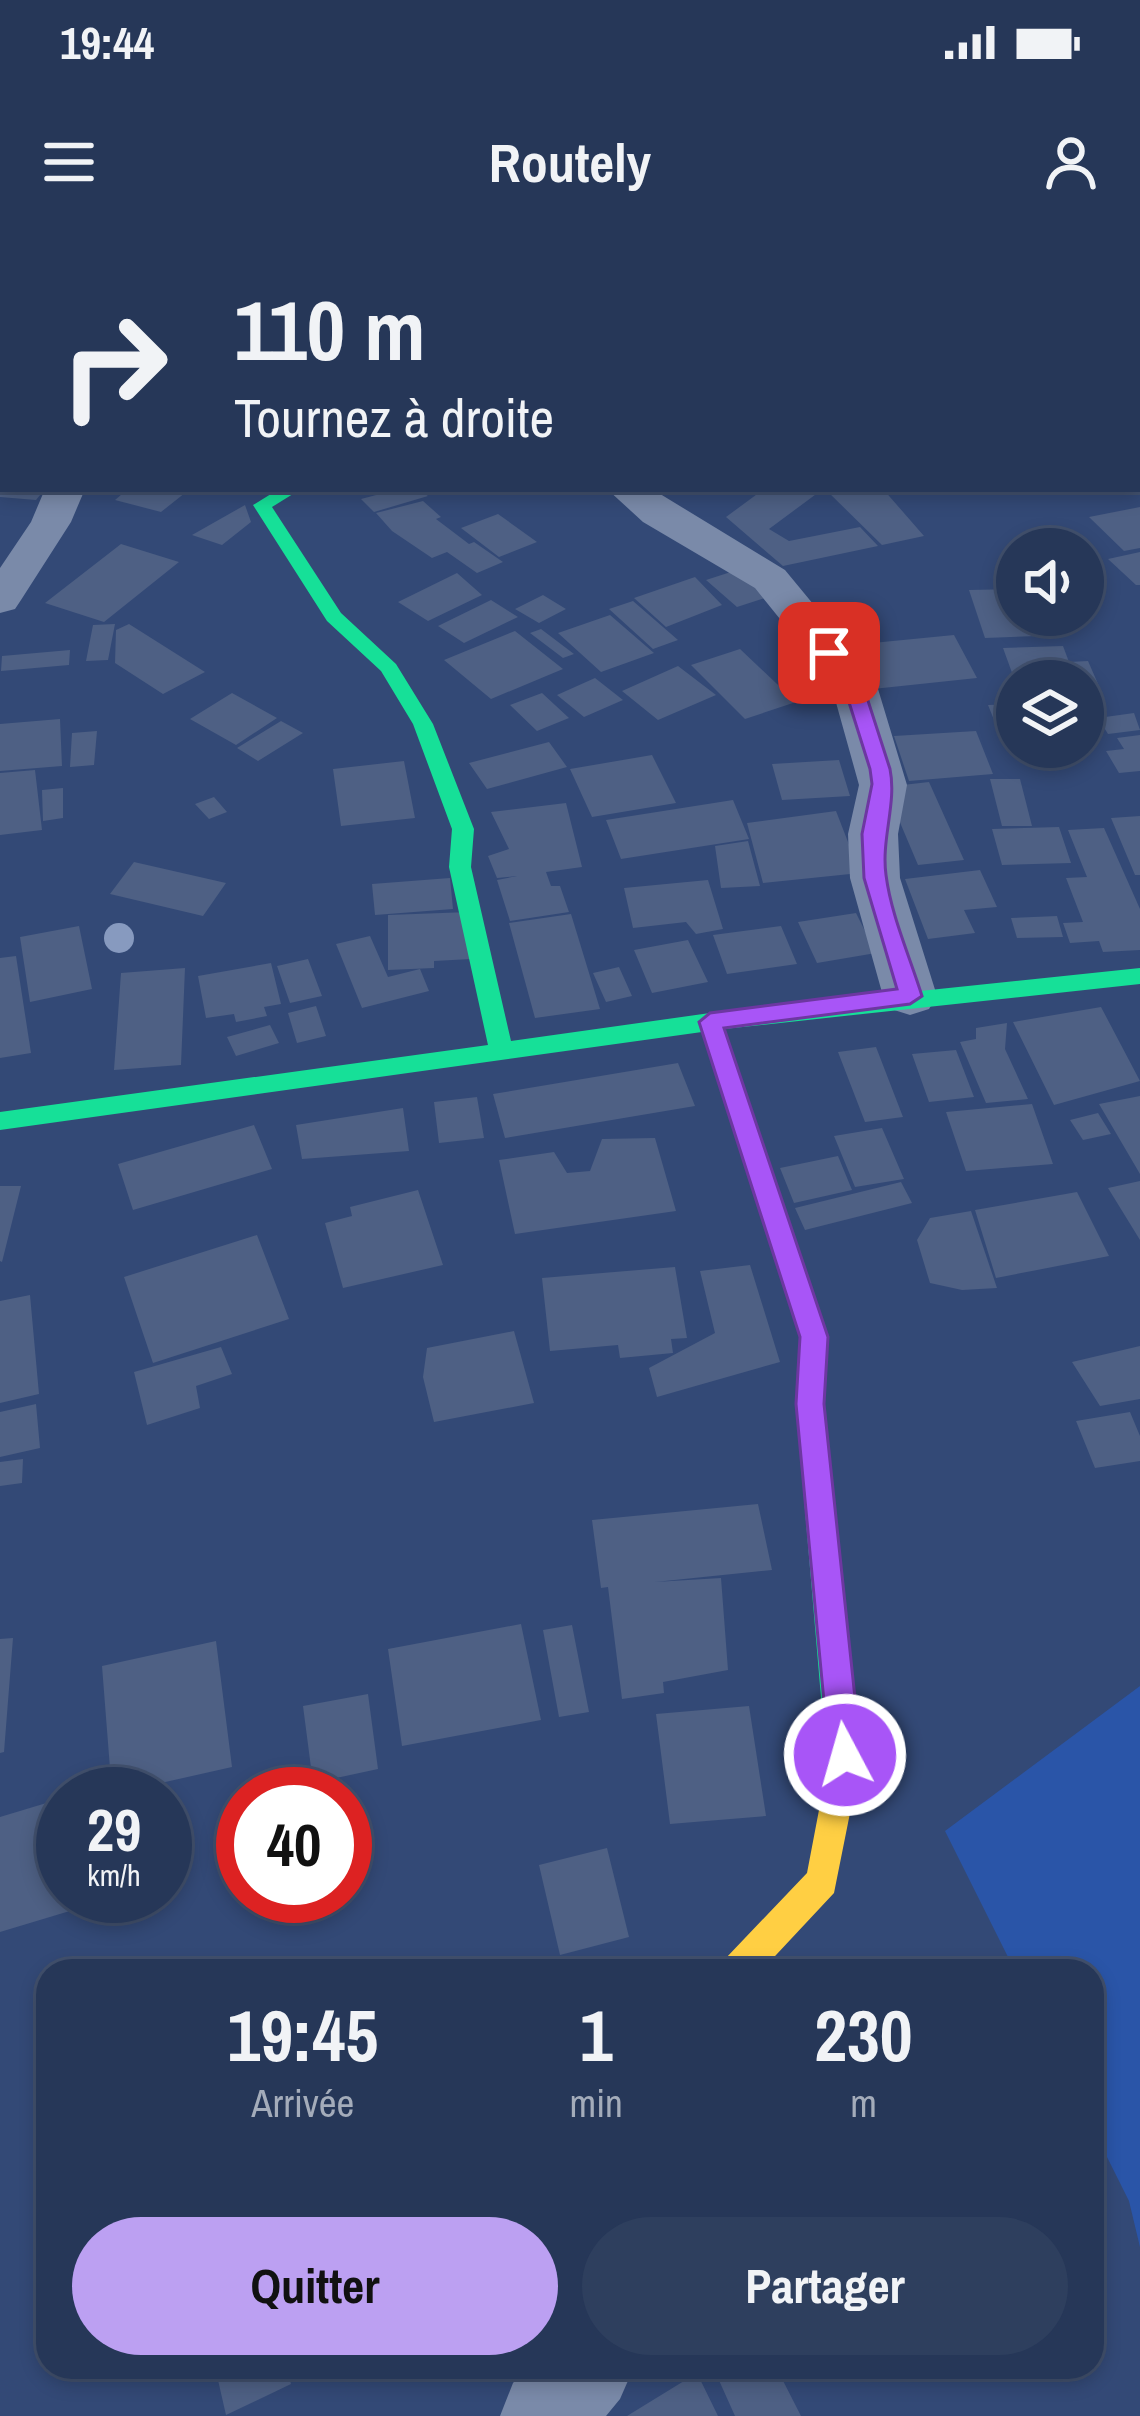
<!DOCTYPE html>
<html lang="fr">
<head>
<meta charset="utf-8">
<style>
	body { margin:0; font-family:"Archivo Narrow",sans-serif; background:#2e3f5e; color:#f1f3f6; height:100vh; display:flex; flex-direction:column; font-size:45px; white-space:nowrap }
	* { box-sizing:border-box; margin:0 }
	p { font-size:39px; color:#a4acba }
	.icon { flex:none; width:66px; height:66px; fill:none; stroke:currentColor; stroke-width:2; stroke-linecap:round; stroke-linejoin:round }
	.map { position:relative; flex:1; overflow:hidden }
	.side { position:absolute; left:36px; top:1719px; width:1068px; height:420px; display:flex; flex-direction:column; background:#263758; border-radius:36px; box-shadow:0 6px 18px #0003,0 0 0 3px #42516e }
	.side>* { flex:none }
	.hud { position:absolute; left:0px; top:0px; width:1140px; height:252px; box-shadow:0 6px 18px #0003,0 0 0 3px #42516e; background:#263758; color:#f1f3f6; overflow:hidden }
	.controls { position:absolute; left:996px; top:288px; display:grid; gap:24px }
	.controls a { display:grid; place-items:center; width:108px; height:108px; border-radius:50%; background:#263758; box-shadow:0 6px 18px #0003,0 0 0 3px #42516e; font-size:60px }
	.speed { position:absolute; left:36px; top:1527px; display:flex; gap:24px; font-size:60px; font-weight:700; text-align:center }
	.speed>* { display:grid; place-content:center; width:156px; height:156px; border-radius:50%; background:#263758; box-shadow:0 6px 18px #0003,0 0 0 3px #42516e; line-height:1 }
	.speed small { font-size:30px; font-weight:400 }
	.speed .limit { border:18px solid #d22; background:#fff; color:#111 }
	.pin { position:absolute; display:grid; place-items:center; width:102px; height:102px; color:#fff; margin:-51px; border-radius:24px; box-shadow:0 6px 18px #0006 }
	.me { position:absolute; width:132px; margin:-66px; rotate:354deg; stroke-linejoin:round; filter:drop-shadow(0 0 9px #0008) }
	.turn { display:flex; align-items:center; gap:42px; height:252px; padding:0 36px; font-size:54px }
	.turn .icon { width:156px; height:156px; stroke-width:2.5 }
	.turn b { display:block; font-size:84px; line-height:102px }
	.eta { display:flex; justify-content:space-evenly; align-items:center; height:204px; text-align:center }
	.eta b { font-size:72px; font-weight:800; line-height:84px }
	.cta { display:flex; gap:24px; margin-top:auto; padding:24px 36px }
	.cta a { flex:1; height:138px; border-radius:72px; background:#bca0f2; color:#111; font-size:48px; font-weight:800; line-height:138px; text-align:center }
	.cta a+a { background:#2e3f5e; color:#f1f3f6 }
	.status { display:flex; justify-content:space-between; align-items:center; height:84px; padding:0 60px; background:#263758; direction:ltr }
	.status svg { height:33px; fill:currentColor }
	header { display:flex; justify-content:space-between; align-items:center; height:156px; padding:0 36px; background:#263758; font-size:54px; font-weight:800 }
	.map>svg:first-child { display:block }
</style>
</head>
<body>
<div class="status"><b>19:44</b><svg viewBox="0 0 49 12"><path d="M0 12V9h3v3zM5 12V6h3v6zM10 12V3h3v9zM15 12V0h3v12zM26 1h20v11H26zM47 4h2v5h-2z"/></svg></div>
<header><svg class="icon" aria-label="menu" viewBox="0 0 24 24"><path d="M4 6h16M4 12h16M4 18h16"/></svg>Routely<svg class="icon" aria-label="person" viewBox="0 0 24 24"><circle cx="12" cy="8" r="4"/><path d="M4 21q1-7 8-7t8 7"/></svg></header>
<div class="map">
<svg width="1140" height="2176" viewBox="0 0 1140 2176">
	<rect width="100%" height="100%" fill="#334976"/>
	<path fill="#2a55a8" d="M707 0H1140V78L1137 3Z
		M1140 1446V2007L1129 1961 1092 1887V1731H1015L945 1591Z"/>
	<path fill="#4e6084" d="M0 249H45L36 260 0 257Z
		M128 249H190L161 272 115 260Z
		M399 249H418L428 256 374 272 361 259Z
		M764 249H823L769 289 789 301 860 287 878 306 783 326 726 277Z
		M825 249H883L924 296 882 305Z
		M423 261 441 277 436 279 469 304 474 302 503 322 477 333 447 312 432 318 392 291 376 273Z
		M245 265 251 282 222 305 192 295Z
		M1140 267V308L1124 311 1089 277Z
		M498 274 537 302 499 317 461 288Z
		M121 304 179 322 104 382 45 363Z
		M1140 312V345H1136L1108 319Z
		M737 330 768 357 737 367 706 340Z
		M457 333 482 355 428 381 398 362Z
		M695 337 722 365 666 387 634 358Z
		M1017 349V375H1057L1065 395 985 398 969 350Z
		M543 355 566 369 539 383 515 369Z
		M491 360 518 377 464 403 438 386Z
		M633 361 678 400 653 409 609 369Z
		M610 375 654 413 601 432 558 393Z
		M115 384 108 420 86 421 93 385Z
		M129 384 205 432 163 454 115 423 116 390Z
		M541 389 574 414 563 418 530 393Z
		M515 391 563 429 491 459 444 420Z
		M954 395 977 438 873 449 852 405Z
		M1063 406 1069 422 1088 421 1102 453 1083 454V441H1015L1003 408Z
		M740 409 796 462 745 479 691 425Z
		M70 410 69 425 1 431 2 416Z
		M678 426 716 455 658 480 622 451Z
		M595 438 623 460 584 477 557 455Z
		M232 453 277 478 236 505 190 479Z
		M542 453 569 478 537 491 510 465Z
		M1017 464V499L1002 500 988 465Z
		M1134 473 1140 490 1108 494 1098 478Z
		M60 479 62 526 0 531V484Z
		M281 481 303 493 258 521 237 508Z
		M97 491 94 525 70 527 72 493Z
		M976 491 993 534 909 541 894 496Z
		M1140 495V531L1119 533 1106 511 1124 509 1117 498Z
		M549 502 567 527 487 549 469 523Z
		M652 515 676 563 592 577 570 529Z
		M839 520 850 556 782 560 772 524Z
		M404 521 415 578 341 586 333 529Z
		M35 530 42 590 0 595V533Z
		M990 539H1020L1032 586H1002Z
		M929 542 964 620 918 625 885 547Z
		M63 548V578L43 581 42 550Z
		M214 557 227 572 209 579 195 564Z
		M733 560 749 599 621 619 606 580Z
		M566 563 582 627 546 632 551 646H560L569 672 510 681 497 640 517 636 497 638 488 616 509 609 491 572Z
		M836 571 860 633 763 643 747 583Z
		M1140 576V635H1135L1111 578Z
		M1059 587 1071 623 1002 625 992 589Z
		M1104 588 1140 669V710L1103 712 1099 701 1070 703 1063 683 1083 682 1066 638 1087 637 1068 590Z
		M748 601 760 646 721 648 715 606Z
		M134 622 226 643 203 676 110 654Z
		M980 630 997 667 964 670 975 693 928 699 905 639Z
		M450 638 453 669 375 675 372 644Z
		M708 640 723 689 696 694 686 682 633 688 624 648Z
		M469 672 471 719 434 721V728L388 730V675Z
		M856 673 876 713 817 723 798 682Z
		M571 674 600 769 535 778 509 683Z
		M1057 676 1063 697 1017 698 1011 678Z
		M79 686 92 749 30 762 20 697Z
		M781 686 797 724 727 734 713 695Z
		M370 696 388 737 420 729 429 751 362 768 336 704Z
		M688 700 708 742 652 753 634 710Z
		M16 716 31 813 0 818V718Z
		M308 719 322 756 290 763 277 726Z
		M271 723 281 764 264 767 267 776 236 782 234 774 206 778 198 736Z
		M619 727 632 756 606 762 593 733Z
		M185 728 181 825 114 830 121 733Z
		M316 766 326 796 297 803 288 773Z
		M1101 767 1140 841 1054 865 1013 782Z
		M1007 783 1005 809 1028 859 986 863 960 802 976 799V788Z
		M270 785 279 803 236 816 227 797Z
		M876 807 903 877 865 882 838 812Z
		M956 810 974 857 929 862 912 814Z
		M678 823 695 866 505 898 493 854Z
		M1140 856V934L1099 864Z
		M477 857 484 898 439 903 434 862Z
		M1032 864 1053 924 966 931 946 872Z
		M403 868 409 911 302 919 296 885Z
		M1098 873 1111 894 1083 900 1070 880Z
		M254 885 272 929 133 970 118 924Z
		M882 888 904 939 855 947 834 896Z
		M655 898 676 971 515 994 499 920 554 912 567 933 590 931 602 899Z
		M838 916 852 950 794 963 780 928Z
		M1140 941V1000L1108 948Z
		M901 942 912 963 805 990 795 968Z
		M0 946H21L2 1022 0 1021Z
		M418 950 443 1025 343 1048 325 983 352 976 350 967Z
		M1077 952 1109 1016 996 1038 975 970Z
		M971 971 997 1048 962 1050 930 1043 917 1000 930 978Z
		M257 995 289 1079 153 1123 124 1037Z
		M750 1025 780 1122 657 1157 649 1128 715 1093 700 1031Z
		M675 1027 687 1098 671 1099 673 1113 620 1118 618 1105 550 1111 542 1038Z
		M30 1055 39 1154 0 1163V1061Z
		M514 1091 534 1163 434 1182 423 1137 427 1108Z
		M1140 1106V1159L1100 1166 1072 1122Z
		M221 1107 232 1134 196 1146 200 1168 147 1185 134 1132Z
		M36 1164 40 1208 0 1217V1172Z
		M1130 1172 1140 1196V1221L1095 1228 1076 1181Z
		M23 1219 22 1243 0 1246V1222Z
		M758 1264 772 1330 655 1342 721 1338 728 1430 663 1442 664 1453 622 1459 608 1347 601 1348 592 1280Z
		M521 1384 541 1480 402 1506 388 1409Z
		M572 1385 589 1472 559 1477 543 1390Z
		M13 1398 4 1512 0 1513V1399Z
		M216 1401 232 1527 112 1554 102 1426Z
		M368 1454 378 1529 313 1543 303 1466Z
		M749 1466 766 1576 670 1584 656 1474Z
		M63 1558V1656H103V1661L0 1692V1577Z
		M607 1608 629 1697 560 1715 539 1625Z
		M215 2127H287L291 2144 226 2175Z
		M713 2127H776L801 2176H735Z
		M697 2133 718 2176H627Z"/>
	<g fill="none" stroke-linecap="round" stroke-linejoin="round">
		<path fill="#7a8aa9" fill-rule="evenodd" d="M430 0H466L469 3H433Z
			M45 249H85L71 282 21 360 15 369 0 373V328L31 282Z
			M607 249H652L785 330 875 439 907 545 898 594 900 638 937 756 929 769 910 775 891 769 883 756 850 638 848 594 859 545 830 441 755 348 643 282Z
			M527 2127H634L620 2159 606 2176H500L513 2143Z"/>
		<path fill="#16e098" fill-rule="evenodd" d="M279 249H301L272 267 341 373 396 424 433 484 474 589 471 627 511 801 710 773 1140 728V744L724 789 828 1097 824 1164 859 1528 854 1539 843 1544 832 1539 827 1528 796 1164 800 1097 702 792 0 890V872L488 805 449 627 452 589 413 484 381 431 327 381 253 265Z"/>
		<path fill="#ffcf43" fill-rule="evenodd" d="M843 1512 854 1517 859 1528 834 1653 761 1731H720L725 1719 807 1633 827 1528 832 1517Z"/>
	</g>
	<circle fill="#879abf" cx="119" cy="698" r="15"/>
	<path fill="#a855f7" stroke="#6d37a1" stroke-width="3" d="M822 409H836L861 439 890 529C897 563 881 599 886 635 891 675 910 717 922 756L910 764 724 788 828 1097 824 1164 861 1515 857 1526 845 1530 834 1526 829 1515 796 1164 800 1097 699 782 710 773 897 749 864 638 862 594 872 544 870 529 842 440 819 413Z"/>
</svg>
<div class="controls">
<a><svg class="icon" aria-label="sound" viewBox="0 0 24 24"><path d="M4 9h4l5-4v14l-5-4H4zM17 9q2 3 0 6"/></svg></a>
<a><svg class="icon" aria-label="layers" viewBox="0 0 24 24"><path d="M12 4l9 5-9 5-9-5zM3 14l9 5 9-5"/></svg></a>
</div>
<div class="speed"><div>29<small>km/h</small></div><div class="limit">40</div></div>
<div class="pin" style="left:829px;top:413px;background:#d93025"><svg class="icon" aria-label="arrive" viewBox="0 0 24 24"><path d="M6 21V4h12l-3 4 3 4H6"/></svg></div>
<svg class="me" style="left:845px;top:1515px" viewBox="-20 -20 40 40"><circle r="17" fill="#a855f7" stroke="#fff" stroke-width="3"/><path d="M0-11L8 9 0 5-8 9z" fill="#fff"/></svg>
<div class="hud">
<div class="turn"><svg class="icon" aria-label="right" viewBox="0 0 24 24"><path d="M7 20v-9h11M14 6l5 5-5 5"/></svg><div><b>110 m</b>Tournez à droite</div></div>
</div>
<section class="side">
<div class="eta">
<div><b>19:45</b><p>Arrivée</p></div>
<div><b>1</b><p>min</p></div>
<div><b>230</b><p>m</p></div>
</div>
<div class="cta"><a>Quitter</a><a>Partager</a></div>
</section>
</div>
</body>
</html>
